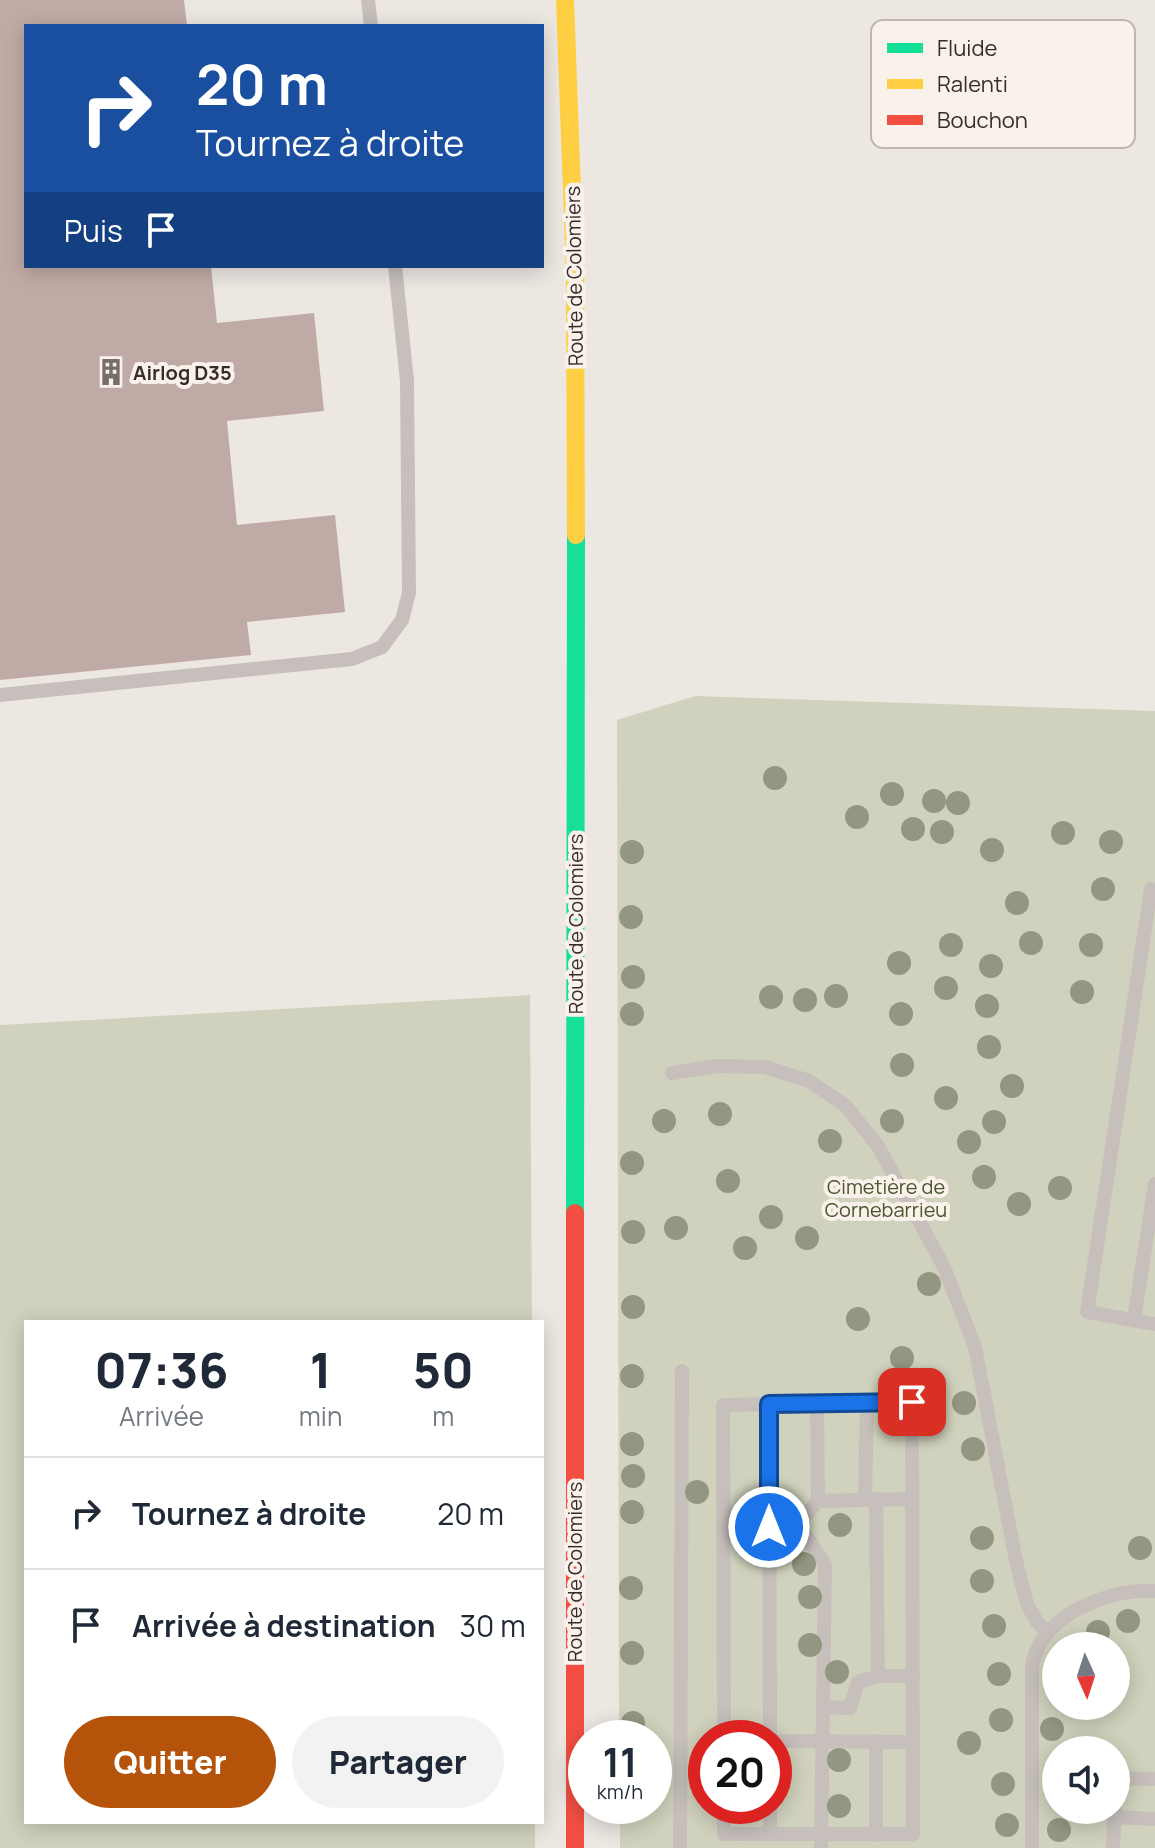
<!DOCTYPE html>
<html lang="fr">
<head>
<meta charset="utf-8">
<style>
	body { margin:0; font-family:Manrope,sans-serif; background:#f2f2f3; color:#1f2937; height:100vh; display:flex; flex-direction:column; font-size:30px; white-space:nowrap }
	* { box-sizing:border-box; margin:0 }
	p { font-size:26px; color:#747a83 }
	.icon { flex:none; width:44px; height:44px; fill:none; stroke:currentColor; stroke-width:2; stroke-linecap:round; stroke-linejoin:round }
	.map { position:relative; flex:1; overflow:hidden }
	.side { position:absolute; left:24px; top:1320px; width:520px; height:504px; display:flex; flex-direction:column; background:#fff; border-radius:0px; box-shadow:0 4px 20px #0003 }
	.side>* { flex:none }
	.top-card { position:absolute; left:24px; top:24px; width:520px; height:244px; border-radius:0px; box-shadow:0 4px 20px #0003; background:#1a4fa0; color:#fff; overflow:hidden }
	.needle { width:52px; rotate:177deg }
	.fabs { position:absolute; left:1042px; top:1632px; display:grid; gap:16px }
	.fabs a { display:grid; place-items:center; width:88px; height:88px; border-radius:50%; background:#fff; box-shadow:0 4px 20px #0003; font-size:40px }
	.speed { position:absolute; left:568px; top:1720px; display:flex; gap:16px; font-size:40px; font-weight:700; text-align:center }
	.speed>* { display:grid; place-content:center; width:104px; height:104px; border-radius:50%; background:#fff; box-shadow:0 4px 20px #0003; line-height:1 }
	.speed small { font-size:20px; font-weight:400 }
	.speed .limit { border:12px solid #d22; background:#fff; color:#111 }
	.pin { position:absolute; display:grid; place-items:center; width:68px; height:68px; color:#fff; margin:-34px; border-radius:16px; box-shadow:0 4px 12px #0006 }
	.me { position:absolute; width:88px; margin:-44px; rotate:0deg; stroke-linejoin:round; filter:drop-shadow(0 0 6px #0008) }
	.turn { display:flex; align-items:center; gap:28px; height:168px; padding:0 40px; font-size:36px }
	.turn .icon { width:104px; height:104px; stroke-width:2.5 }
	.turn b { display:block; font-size:56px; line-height:68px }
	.then { display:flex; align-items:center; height:76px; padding:0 40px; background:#0003; gap:16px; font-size:30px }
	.eta { display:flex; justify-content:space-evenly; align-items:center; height:136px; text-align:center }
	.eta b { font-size:48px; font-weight:800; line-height:56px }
	.primary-button { display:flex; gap:16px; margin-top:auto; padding:16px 40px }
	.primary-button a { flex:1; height:92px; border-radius:48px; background:#b45309; color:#fff; font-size:32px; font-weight:800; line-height:92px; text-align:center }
	.primary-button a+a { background:#f2f2f3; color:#1f2937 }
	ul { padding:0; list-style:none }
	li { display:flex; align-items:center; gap:24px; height:112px; padding:0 40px; border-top:2px solid #e0e1e3 }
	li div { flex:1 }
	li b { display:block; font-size:30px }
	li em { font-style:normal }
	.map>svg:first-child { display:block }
</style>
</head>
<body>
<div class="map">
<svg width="1155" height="1848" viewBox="0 0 1155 1848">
	<rect width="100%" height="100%" fill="#ede7e2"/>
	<path fill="#d0d2bd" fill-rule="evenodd" d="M695 696 1155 711V1848H620V1806H654V1738H619L617 720ZM1056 1646H1116V1706H1056ZM706 1738H774V1806H706ZM1056 1750H1116V1810H1056Z
		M530 995 532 1322H26V1822H535V1848H0V1025Z"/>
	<path fill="#c0aaa5" d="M0 0H184L187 26H26V266H211L217 323 314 313 324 411 227 421 237 525 335 515 345 612 247 622 251 655 0 680Z"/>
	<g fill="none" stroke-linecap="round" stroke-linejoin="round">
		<path stroke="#c6bfbc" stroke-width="14" d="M368 0 371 26
			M0 695 352 659 382 647 402 620 409 593 407 381 395 266
			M1155 890 1151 889 1087 1312 1155 1324
			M672 1073 717 1066 765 1067 809 1081 845 1105 878 1146 944 1267 975 1347 1016 1561 1027 1604 1037 1622 1048 1632
			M1134 1320 1155 1184
			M769 1404 770 1738
			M817 1404 818 1501 912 1499
			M769 1496 798 1523 825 1565 821 1848
			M876 1499 878 1676H913
			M865 1500 867 1403
			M769 1558 818 1501
			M823 1707 850 1708 858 1682 878 1676
			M724 1738 723 1405 912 1402 913 1834H724V1806
			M774 1741 913 1742
			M876 1741V1835
			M1116 1778 1155 1779
			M770 1806V1834
			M1114 1817 1155 1819
			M680 1848 682 1371
			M1032 1848V1666C1033 1660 1035 1653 1038 1647 1058 1609 1113 1589 1155 1591
			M1113 1848 1115 1810"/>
		<path stroke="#16e098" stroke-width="18" d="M575 1213 576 535"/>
		<path stroke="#ffcf43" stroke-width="18" d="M565 0 575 273 576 535"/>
		<path stroke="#f24e42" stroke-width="18" d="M575 1848V1213"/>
	</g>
	<g fill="#939680">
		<circle cx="775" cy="778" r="12"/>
		<circle cx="892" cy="794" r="12"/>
		<circle cx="934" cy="801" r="12"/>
		<circle cx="958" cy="803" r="12"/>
		<circle cx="857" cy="817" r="12"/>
		<circle cx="913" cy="829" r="12"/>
		<circle cx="942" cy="832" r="12"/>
		<circle cx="1063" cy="833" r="12"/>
		<circle cx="1111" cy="842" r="12"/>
		<circle cx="992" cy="850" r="12"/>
		<circle cx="632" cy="852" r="12"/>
		<circle cx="1103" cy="889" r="12"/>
		<circle cx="1017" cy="903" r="12"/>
		<circle cx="631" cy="917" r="12"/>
		<circle cx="1031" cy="943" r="12"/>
		<circle cx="951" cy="945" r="12"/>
		<circle cx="1091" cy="945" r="12"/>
		<circle cx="899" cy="963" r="12"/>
		<circle cx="991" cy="966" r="12"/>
		<circle cx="633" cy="977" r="12"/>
		<circle cx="946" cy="988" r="12"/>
		<circle cx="1082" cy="992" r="12"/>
		<circle cx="836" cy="996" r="12"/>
		<circle cx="771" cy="997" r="12"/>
		<circle cx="805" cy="1000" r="12"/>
		<circle cx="987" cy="1006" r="12"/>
		<circle cx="632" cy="1014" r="12"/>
		<circle cx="901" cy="1014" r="12"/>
		<circle cx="989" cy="1047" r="12"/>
		<circle cx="902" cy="1065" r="12"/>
		<circle cx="1012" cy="1086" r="12"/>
		<circle cx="946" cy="1098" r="12"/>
		<circle cx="720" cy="1114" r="12"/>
		<circle cx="664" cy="1121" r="12"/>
		<circle cx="892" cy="1121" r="12"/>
		<circle cx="994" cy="1122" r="12"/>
		<circle cx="830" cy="1141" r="12"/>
		<circle cx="969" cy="1142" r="12"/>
		<circle cx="632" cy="1163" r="12"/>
		<circle cx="984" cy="1177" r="12"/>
		<circle cx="728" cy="1181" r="12"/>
		<circle cx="1060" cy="1188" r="12"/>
		<circle cx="1019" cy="1204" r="12"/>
		<circle cx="771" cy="1217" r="12"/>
		<circle cx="676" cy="1228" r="12"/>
		<circle cx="633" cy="1232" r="12"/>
		<circle cx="807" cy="1238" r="12"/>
		<circle cx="745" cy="1248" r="12"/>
		<circle cx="929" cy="1284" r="12"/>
		<circle cx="633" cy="1307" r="12"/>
		<circle cx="858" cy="1319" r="12"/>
		<circle cx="902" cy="1358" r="12"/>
		<circle cx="632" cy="1376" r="12"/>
		<circle cx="964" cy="1403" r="12"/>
		<circle cx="632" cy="1444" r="12"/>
		<circle cx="973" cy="1449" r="12"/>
		<circle cx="633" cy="1476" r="12"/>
		<circle cx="697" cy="1492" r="12"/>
		<circle cx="632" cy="1512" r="12"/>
		<circle cx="840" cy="1525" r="12"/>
		<circle cx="982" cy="1538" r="12"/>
		<circle cx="1140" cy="1548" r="12"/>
		<circle cx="804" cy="1564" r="12"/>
		<circle cx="982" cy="1581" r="12"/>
		<circle cx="631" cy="1588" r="12"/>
		<circle cx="810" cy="1597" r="12"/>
		<circle cx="1128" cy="1621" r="12"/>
		<circle cx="994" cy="1626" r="12"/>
		<circle cx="1098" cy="1632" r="12"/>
		<circle cx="810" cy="1645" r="12"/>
		<circle cx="632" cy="1653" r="12"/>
		<circle cx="837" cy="1672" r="12"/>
		<circle cx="999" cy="1674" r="12"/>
		<circle cx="1001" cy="1720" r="12"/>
		<circle cx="633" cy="1723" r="12"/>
		<circle cx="1052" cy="1729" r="12"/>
		<circle cx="969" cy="1743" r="12"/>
		<circle cx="839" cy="1760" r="12"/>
		<circle cx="1003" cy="1784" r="12"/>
		<circle cx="839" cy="1806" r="12"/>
		<circle cx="1007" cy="1825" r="12"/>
		<circle cx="1059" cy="1830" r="12"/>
	</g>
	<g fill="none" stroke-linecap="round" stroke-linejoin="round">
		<g stroke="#114b97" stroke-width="20">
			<path id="route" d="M769 1527V1404L912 1402"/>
		</g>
		<use href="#route" stroke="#1a73e8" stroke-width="14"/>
	</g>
	<defs>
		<g id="building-bare" transform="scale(2.16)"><path d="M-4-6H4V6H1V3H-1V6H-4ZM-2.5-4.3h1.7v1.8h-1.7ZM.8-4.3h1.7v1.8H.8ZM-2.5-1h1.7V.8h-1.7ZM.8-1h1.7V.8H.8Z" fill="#776d6a" stroke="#f9f1ea" stroke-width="2.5" paint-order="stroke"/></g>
	</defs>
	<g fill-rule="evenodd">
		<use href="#building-bare" x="111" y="372"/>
	</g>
	<g text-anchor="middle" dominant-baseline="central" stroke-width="8" stroke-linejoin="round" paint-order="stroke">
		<g font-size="20" fill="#372c2a" stroke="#f9f1ea">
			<text transform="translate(574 276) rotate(-91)">Route de Colomiers</text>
			<text transform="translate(575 924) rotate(-90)">Route de Colomiers</text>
			<text transform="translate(574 1572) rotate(-90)">Route de Colomiers</text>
		</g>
		<g font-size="20" font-weight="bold" fill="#372c2a" stroke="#f9f1ea" text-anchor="start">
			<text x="133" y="372">Airlog D35</text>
		</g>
		<g font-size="20" fill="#4a542f" stroke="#f9f1ea">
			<text x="886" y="1186">Cimetière de<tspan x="886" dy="23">Cornebarrieu</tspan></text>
		</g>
	</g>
	<rect x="871" y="20" width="264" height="128" rx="12" fill="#f9f1ea" stroke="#bfb6b0" stroke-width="2"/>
	<rect x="887" y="43" width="36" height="10" fill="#16e098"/>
	<rect x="887" y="79" width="36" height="10" fill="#ffcf43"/>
	<rect x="887" y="115" width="36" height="10" fill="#f24e42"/>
	<g font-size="22" fill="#372c2a">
		<text x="937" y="56">Fluide</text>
		<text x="937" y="92">Ralenti</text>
		<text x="937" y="128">Bouchon</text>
	</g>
</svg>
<div class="fabs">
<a><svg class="needle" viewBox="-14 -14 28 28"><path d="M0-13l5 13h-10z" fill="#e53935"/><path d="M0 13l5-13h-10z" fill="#747a83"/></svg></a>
<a><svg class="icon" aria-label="sound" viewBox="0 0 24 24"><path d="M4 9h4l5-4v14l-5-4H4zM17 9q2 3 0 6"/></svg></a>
</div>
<div class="speed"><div>11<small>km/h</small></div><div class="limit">20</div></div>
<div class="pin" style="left:912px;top:1402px;background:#d93025"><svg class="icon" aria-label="arrive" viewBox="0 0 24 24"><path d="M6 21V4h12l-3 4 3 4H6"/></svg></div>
<svg class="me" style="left:769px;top:1527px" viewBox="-20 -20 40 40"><circle r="17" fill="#1a73e8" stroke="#fff" stroke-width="3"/><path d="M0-11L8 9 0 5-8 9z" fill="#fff"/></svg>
<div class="top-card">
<div class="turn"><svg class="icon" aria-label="right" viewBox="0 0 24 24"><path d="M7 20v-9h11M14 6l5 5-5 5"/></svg><div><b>20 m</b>Tournez à droite</div></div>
<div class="then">Puis<svg class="icon" aria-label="arrive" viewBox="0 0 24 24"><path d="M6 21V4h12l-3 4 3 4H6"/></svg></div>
</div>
<section class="side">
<div class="eta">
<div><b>07:36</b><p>Arrivée</p></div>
<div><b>1</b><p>min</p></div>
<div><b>50</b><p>m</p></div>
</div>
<ul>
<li><svg class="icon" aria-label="right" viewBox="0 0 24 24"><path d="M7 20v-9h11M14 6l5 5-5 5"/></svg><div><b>Tournez à droite</b></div><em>20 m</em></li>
<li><svg class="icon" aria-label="arrive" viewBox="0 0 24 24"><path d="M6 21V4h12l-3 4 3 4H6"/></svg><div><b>Arrivée à destination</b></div><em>30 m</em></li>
</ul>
<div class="primary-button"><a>Quitter</a><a>Partager</a></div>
</section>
</div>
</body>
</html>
